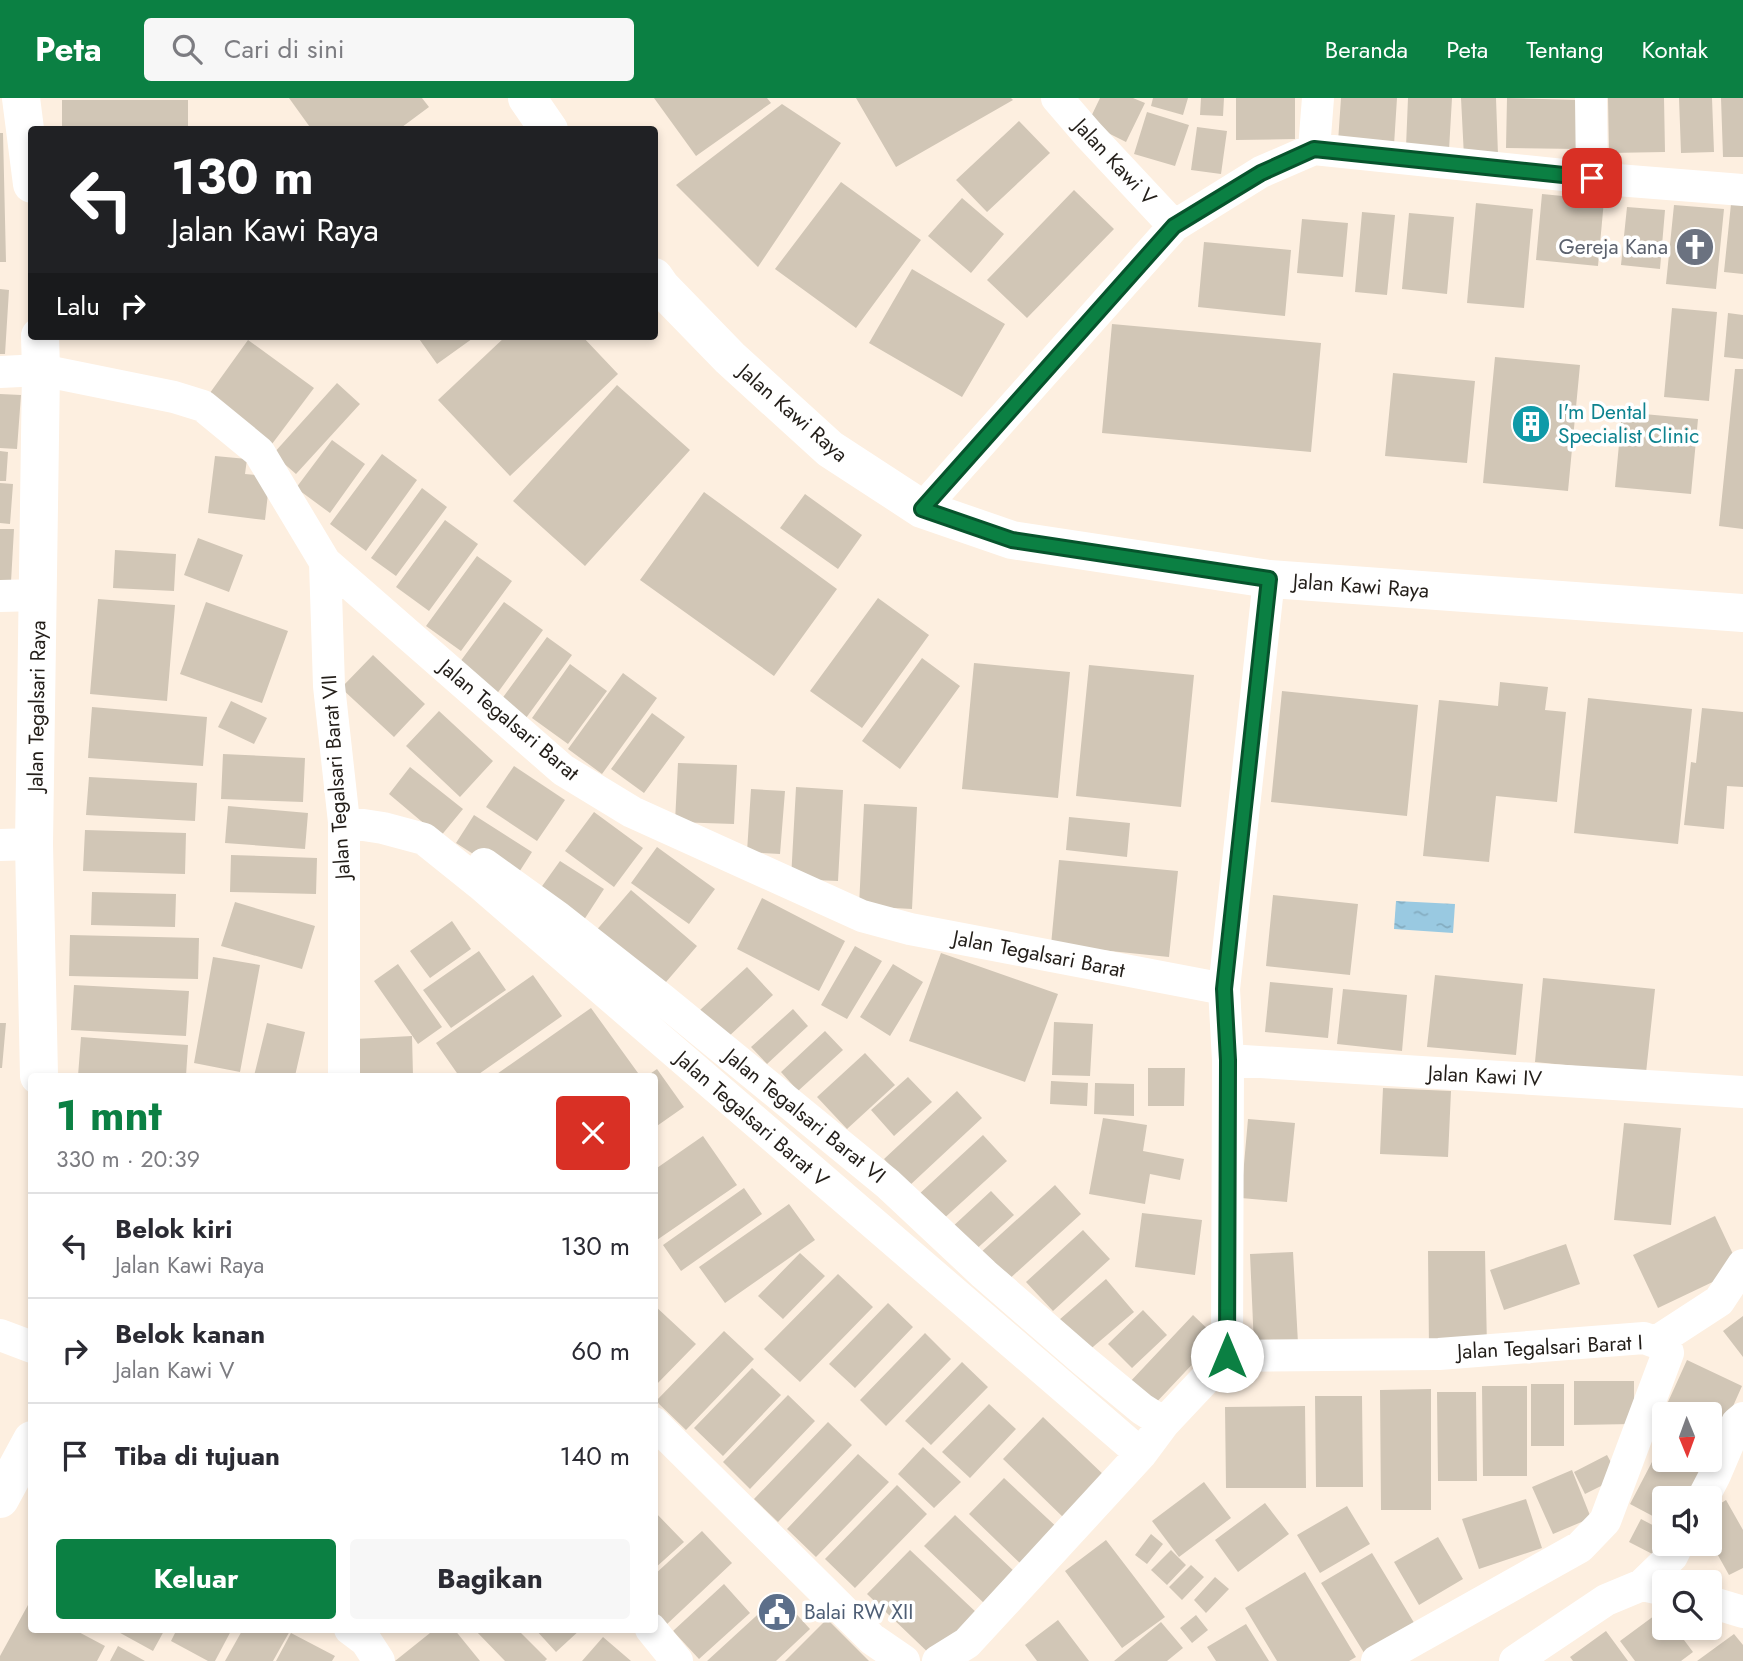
<!DOCTYPE html>
<html lang="id">
<head>
<meta charset="utf-8">
<style>
	body { margin:0; font-family:Jost,sans-serif; background:#f7f7f7; color:#2b2b33; height:100vh; display:flex; flex-direction:column; font-size:26px; white-space:nowrap }
	* { box-sizing:border-box; margin:0 }
	p { font-size:23px; color:#7c7c81 }
	.icon { flex:none; width:38px; height:38px; fill:none; stroke:currentColor; stroke-width:2; stroke-linecap:round; stroke-linejoin:round }
	.map { position:relative; flex:1; overflow:hidden }
	.sheet { position:absolute; left:28px; top:975px; width:630px; height:560px; display:flex; flex-direction:column; background:#fff; border-radius:7px; box-shadow:0 4px 10px #0003 }
	.sheet>* { flex:none }
	.banner { position:absolute; left:28px; top:28px; width:630px; height:214px; border-radius:7px; box-shadow:0 4px 10px #0003; background:#202124; color:#fff; overflow:hidden }
	.needle { width:46px; rotate:179deg }
	.buttons { position:absolute; left:1652px; top:1304px; display:grid; gap:14px }
	.buttons a { display:grid; place-items:center; width:70px; height:70px; border-radius:7px; background:#fff; box-shadow:0 4px 10px #0003; font-size:35px }
	.pin { position:absolute; display:grid; place-items:center; width:60px; height:60px; color:#fff; margin:-30px; border-radius:14px; box-shadow:0 4px 10px #0006 }
	.me { position:absolute; width:77px; margin:-38px; rotate:0deg; stroke-linejoin:round; filter:drop-shadow(0 0 5px #0008) }
	.turn { display:flex; align-items:center; gap:24px; height:147px; padding:0 28px; font-size:32px }
	.turn .icon { width:91px; height:91px; stroke-width:2.5 }
	.turn b { display:block; font-size:49px; line-height:60px }
	.then { display:flex; align-items:center; height:66px; padding:0 28px; background:#0003; gap:14px; font-size:26px }
	.round { display:grid; place-items:center; flex:none; width:74px; height:74px; border-radius:7px; background:#f7f7f7 }
	.summary { display:flex; align-items:center; justify-content:space-between; height:119px; padding:0 28px }
	h1 { font-size:42px; font-weight:700; line-height:52px; color:#0b8043 }
	.cta { display:flex; gap:14px; margin-top:auto; padding:14px 28px }
	.cta a { flex:1; height:80px; border-radius:7px; background:#0b8043; color:#fff; font-size:28px; font-weight:700; line-height:80px; text-align:center }
	.cta a+a { background:#f7f7f7; color:#2b2b33 }
	ul { padding:0; list-style:none }
	li { display:flex; align-items:center; gap:21px; height:105px; padding:0 28px; border-top:2px solid #e1e1e2 }
	li div { flex:1 }
	li b { display:block; font-size:26px }
	li em { font-style:normal }
	header { display:flex; align-items:center; gap:42px; box-sizing:border-box; height:98px; padding:0 35px; background:#0b8043; color:#fff }
	header strong { font-size:33px }
	nav { display:flex; gap:38px; margin-inline-start:auto; font-size:24px }
	.search { width:490px; height:63px; background:#f7f7f7; display:flex; align-items:center; gap:18px; box-sizing:border-box; padding:0 24px; border-radius:7px; color:#7c7c81; font-size:26px }
	.map>svg:first-child { display:block }
</style>
</head>
<body>
<header>
<strong>Peta</strong>
<div class="search"><svg class="icon" aria-label="search" viewBox="0 0 24 24"><circle cx="10" cy="10" r="6"/><path d="M15 15l6 6"/></svg>Cari di sini</div>
<nav><a>Beranda</a><a>Peta</a><a>Tentang</a><a>Kontak</a></nav>
</header>
<div class="map">
<svg width="1743" height="1563" viewBox="0 0 1743 1563">
	<defs>
		<pattern id="water-ripples" width="26" height="14" patternUnits="userSpaceOnUse" patternTransform="scale(1.75)"><rect width="26" height="14" fill="#99c9e1"/><path d="M2 4q2-2 4 0t4 0M15 11q2-2 4 0t4 0" fill="none" stroke="#84acc0"/></pattern>
	</defs>
	<rect width="100%" height="100%" fill="#fdefe0"/>
	<path fill="url(#water-ripples)" d="M1396 803 1455 806 1453 835 1394 831Z"/>
	<path fill="#d1c6b6" d="M289 0H422L429 9 398 32H312Z
		M654 0H767L771 5 696 58Z
		M856 0H1011L1013 2 896 69Z
		M1100 0H1133L1145 5 1126 44 1088 25Z
		M1153 0H1188L1183 17 1151 8Z
		M1201 0H1224L1223 18 1200 17Z
		M1236 0H1295V41L1236 42Z
		M1341 0H1397L1394 47 1338 44Z
		M1408 0H1452L1449 52 1406 49Z
		M1461 0H1496L1498 57 1464 59Z
		M1507 0 1578 2V51L1506 50Z
		M1608 0H1664L1665 54 1609 55Z
		M1679 0H1712L1714 54 1681 55Z
		M1721 0H1743V59H1723Z
		M62 2H188V32H62Z
		M782 6 841 45 758 169 676 87Z
		M1147 14 1189 27 1175 68 1134 56Z
		M1019 23 1050 55 987 114 956 82Z
		M1197 29 1227 33 1221 76 1191 72Z
		M0 35H3L6 164H0Z
		M841 84 921 142 856 230 775 171Z
		M1074 92 1114 131 1027 220 987 182Z
		M1542 96 1604 102 1598 168 1536 162Z
		M962 100 1004 136 971 175 928 138Z
		M1476 105 1533 111 1524 210 1467 205Z
		M1731 106 1743 107V176L1724 174Z
		M1674 107 1724 111 1716 191 1666 186Z
		M1627 109 1665 112 1660 171 1621 167Z
		M1362 114 1395 117 1387 197 1355 194Z
		M1409 115 1454 119 1447 196 1402 191Z
		M1302 121 1348 125 1343 179 1297 175Z
		M1204 144 1291 152 1285 218 1198 209Z
		M912 171 1005 226 962 299 869 245Z
		M0 191 9 192 5 256H0Z
		M1672 210 1717 214 1709 303 1664 299Z
		M1728 215 1743 217V261L1724 259Z
		M1112 226 1321 245 1311 354 1102 335Z
		M417 238H476L437 266Z
		M506 238H582L618 276 510 378 438 302Z
		M248 242 314 290 272 346 207 299Z
		M1495 259 1580 267 1568 393 1483 385Z
		M1735 271H1743V431L1719 428Z
		M1393 275 1475 283 1467 365 1385 358Z
		M337 285 360 306 296 376 273 356Z
		M617 287 690 352 585 468 513 403Z
		M0 296 21 297 17 351 0 350Z
		M1622 314 1698 321 1691 396 1615 389Z
		M332 342 365 366 330 415 296 390Z
		M0 353 8 354 6 383H0Z
		M382 356 417 382 366 453 330 426Z
		M215 358 247 361 245 376 270 378 265 422 208 415Z
		M0 385 13 386 10 426 0 425Z
		M422 390 447 409 396 478 371 460Z
		M704 394 837 491 774 578 640 482Z
		M805 396 862 437 838 471 780 430Z
		M445 422 478 446 429 513 396 489Z
		M0 431H14L11 484 0 483Z
		M198 440 243 457 229 494 184 477Z
		M115 452 176 456 174 493 113 490Z
		M477 458 512 483 461 553 426 528Z
		M878 500 929 537 862 630 810 593Z
		M98 501 175 507 167 603 90 596Z
		M206 504 288 533 262 605 180 576Z
		M504 504 543 532 496 597 457 568Z
		M547 539 572 557 526 620 501 602Z
		M373 557 425 606 394 639 341 590Z
		M922 560 960 588 900 671 862 643Z
		M974 565 1070 574 1058 700 962 691Z
		M570 566 607 593 568 646 532 620Z
		M1089 567 1194 577 1181 709 1076 698Z
		M623 575 657 600 602 676 568 651Z
		M1500 584 1548 589 1545 612 1566 614 1557 704 1496 698 1489 764 1423 758 1439 602 1498 608Z
		M1282 593 1418 607 1407 718 1271 704Z
		M1588 600 1692 611 1678 746 1574 735Z
		M231 603 267 620 254 646 218 629Z
		M92 609 207 619 203 668 88 660Z
		M1702 610 1743 614V689L1727 688 1724 731 1684 727 1691 664 1696 665Z
		M439 613 493 663 460 699 406 648Z
		M652 615 685 639 644 695 611 671Z
		M223 656 305 660 303 704 221 701Z
		M678 665 737 667 734 726 675 724Z
		M514 668 565 702 537 743 486 709Z
		M410 669 463 711 440 739 389 696Z
		M89 679 197 685 195 723 86 717Z
		M796 689 843 692 838 783 791 781Z
		M751 691 785 693 780 756 747 754Z
		M864 706 917 709 912 811 859 808Z
		M228 708 308 715 305 751 225 745Z
		M594 714 643 750 614 789 565 753Z
		M474 717 532 754 514 782 456 745Z
		M1069 719 1130 725 1127 759 1066 752Z
		M85 732 186 735 185 776 83 773Z
		M657 749 715 791 689 826 631 785Z
		M231 757 317 760 316 796 230 794Z
		M1059 762 1178 773 1169 859 1051 847Z
		M560 763 604 791 580 828 535 798Z
		M631 792 697 848 660 891 594 835Z
		M92 794 176 796 175 829 91 827Z
		M1273 797 1358 806 1350 877 1266 868Z
		M762 800 845 843 819 893 737 851Z
		M235 804 315 828 302 871 221 848Z
		M452 823 471 851 430 880 410 853Z
		M70 837 199 840 198 881 69 878Z
		M855 848 882 863 847 921 821 907Z
		M479 853 506 892 451 930 423 892Z
		M941 855 1058 896 1025 984 909 943Z
		M213 859 260 867 240 974 194 965Z
		M398 866 442 929 418 946 374 883Z
		M893 866 923 884 890 938 860 919Z
		M747 869 773 897 726 941 700 912Z
		M533 877 562 918 476 978H459L436 945Z
		M1435 877 1523 886 1516 957 1427 949Z
		M1543 880 1655 891 1646 975 1535 964Z
		M1270 884 1333 890 1328 940 1265 934Z
		M74 887 189 893 186 938 71 932Z
		M1343 891 1407 897 1402 953 1337 946Z
		M591 910 638 975 634 978H494Z
		M793 911 808 928 767 966 751 949Z
		M1054 924 1093 926 1090 978 1052 977Z
		M0 925H6L2 970H0Z
		M267 925 305 934 295 978H254Z
		M825 933 843 952 798 993 781 974Z
		M412 938 413 978H356L355 941Z
		M81 939 188 947 186 978H78Z
		M865 955 895 987 847 1031 817 999Z
		M1148 970H1185L1184 1008H1148Z
		M657 971 684 1009 654 1030V978H647Z
		M908 979 932 1004 894 1038 871 1012Z
		M1051 983 1088 985 1087 1008 1050 1006Z
		M1095 985 1134 986V1018L1094 1016Z
		M1383 990 1451 993 1448 1059 1380 1056Z
		M957 993 982 1020 909 1088 884 1061Z
		M1103 1020 1147 1027 1143 1053 1184 1061 1180 1082 1150 1076 1145 1106 1089 1096Z
		M1248 1021 1295 1025 1287 1104 1241 1100Z
		M1624 1025 1681 1030 1671 1127 1614 1122Z
		M983 1037 1007 1063 940 1124 917 1098Z
		M703 1038 737 1087 654 1144V1072Z
		M1055 1087 1081 1116 1006 1184 979 1156Z
		M744 1090 762 1116 681 1173 663 1147Z
		M991 1093 1014 1117 972 1155 950 1131Z
		M789 1106 815 1142 725 1205 699 1169Z
		M1142 1115 1202 1122 1195 1177 1135 1169Z
		M1715 1118 1740 1171 1658 1210 1633 1157Z
		M1083 1132 1110 1161 1053 1213 1026 1184Z
		M1566 1146 1580 1186 1504 1212 1490 1172Z
		M1428 1153H1485L1487 1249 1429 1250Z
		M1293 1154 1298 1245 1254 1248 1250 1156Z
		M800 1155 825 1178 783 1221 758 1198Z
		M838 1176 873 1209 800 1284 764 1251Z
		M1106 1181 1134 1214 1087 1254 1059 1222Z
		M888 1205 913 1229 855 1290 829 1266Z
		M654 1207 696 1246 654 1289Z
		M1143 1212 1167 1237 1132 1270 1108 1246Z
		M1193 1217 1217 1240 1152 1309 1128 1286Z
		M1743 1218V1259L1723 1233Z
		M724 1233 754 1261 686 1332 656 1303Z
		M925 1235 951 1261 886 1328 860 1302Z
		M1687 1262 1742 1288 1714 1351 1710 1349V1316H1664V1329L1658 1326Z
		M962 1264 988 1289 931 1347 905 1323Z
		M752 1270 781 1297 723 1358 694 1330Z
		M1574 1283H1634V1326L1574 1327Z
		M1531 1286H1564V1348H1531Z
		M1482 1288H1527V1378H1483Z
		M1431 1291V1412H1381L1380 1292Z
		M1437 1294H1476L1477 1383H1438Z
		M788 1297 815 1323 750 1391 723 1364Z
		M1315 1298H1362L1363 1389H1316Z
		M989 1306 1016 1331 970 1380 942 1354Z
		M1305 1308 1306 1390H1226L1225 1309Z
		M1043 1319 1107 1380 1066 1422 1003 1361Z
		M828 1324 852 1347 778 1424 754 1401Z
		M1664 1341V1362H1708L1694 1400H1664V1424L1630 1406Z
		M923 1349 961 1384 934 1410 898 1376Z
		M858 1356 889 1384 816 1459 787 1431Z
		M1607 1357 1619 1379 1585 1396 1574 1374Z
		M1572 1372 1591 1420 1553 1436 1532 1389Z
		M1004 1380 1061 1433 1025 1470 969 1416Z
		M1204 1384 1231 1420 1179 1459 1152 1423Z
		M897 1387 927 1416 855 1490 825 1461Z
		M1526 1401 1542 1450 1479 1471 1462 1421Z
		M1726 1402 1743 1432V1470L1729 1477 1710 1443V1412Z
		M1265 1405 1289 1436 1238 1474 1215 1442Z
		M1347 1408 1370 1446 1320 1475 1297 1437Z
		M654 1413 684 1444 654 1471Z
		M955 1417 1017 1476 986 1507 924 1448Z
		M1641 1421 1664 1433V1462L1629 1444Z
		M702 1433 732 1465 666 1527 654 1515V1477Z
		M1151 1436 1163 1446 1147 1466 1135 1457Z
		M1438 1439 1463 1481 1419 1507 1394 1464Z
		M1106 1442 1165 1519 1122 1550 1065 1473Z
		M910 1452 978 1516 935 1561 867 1496Z
		M1171 1452 1186 1467 1167 1487 1151 1472Z
		M1372 1455 1416 1528 1366 1558 1321 1485Z
		M1191 1467 1204 1479 1182 1502 1169 1489Z
		M1305 1474 1356 1559 1349 1563H1277L1245 1510Z
		M1215 1479 1229 1491 1206 1515 1194 1502Z
		M724 1486 750 1515 699 1561 673 1533Z
		M779 1497 810 1531 776 1563H707Z
		M28 1507 32 1509V1531H73L105 1548 97 1563H0V1558Z
		M1662 1512 1664 1515V1530H1675L1693 1554 1681 1563H1635L1620 1543Z
		M1196 1517 1208 1532 1192 1545 1180 1530Z
		M827 1521 869 1563H785Z
		M1058 1522 1089 1563H1037L1025 1547Z
		M1161 1524 1183 1550 1167 1563H1114Z
		M1246 1526 1269 1563H1216L1207 1549Z
		M113 1531H165L153 1553Z
		M177 1531H232L215 1563H208L171 1543Z
		M243 1531H291L273 1563H225Z
		M435 1531H454L480 1563H395Z
		M474 1531H517L547 1561 545 1563H505Z
		M535 1531H581L556 1554Z
		M1606 1533 1628 1563H1573L1570 1559Z
		M291 1535 335 1558 332 1563H276Z
		M1734 1536 1743 1547V1563H1697Z
		M603 1539 631 1563H582Z
		M118 1548 145 1563H110Z"/>
	<g fill="none" stroke-linecap="round" stroke-linejoin="round">
		<path stroke="#fff" stroke-width="32" d="M1057 0 1088 36 1174 128
			M1591 0 1592 80
			M1314 51 1318 0
			M0 274 41 272 174 299 203 308 259 354 325 464 563 672 632 714 862 818 910 831 1224 891
			M922 411 1174 128 1261 74 1314 51 1592 80 1743 92
			M325 464 329 588 344 724V978
			M0 498 39 497
			M344 724 383 730 424 741 480 786 1141 1356
			M0 747 34 746
			M484 766 559 820 662 901 888 1086 984 1176 1084 1263 1142 1311 1164 1325
			M1228 962 1743 994
			M0 1237 32 1249
			M1656 1244 1719 1203 1743 1167
			M1227 1258 1228 962 1224 891 1269 481
			M654 1325 872 1541 904 1563
			M1703 1400 1715 1377 1737 1325 1743 1320
			M1642 1487 1672 1458 1678 1446
			M1710 1504 1743 1514
			M350 1531 366 1543 379 1563
			M651 1531 677 1563
			M938 1563 967 1545 1141 1356 1164 1325 1227 1258 1439 1256 1644 1240 1666 1248 1668 1255
			M1377 1563 1580 1449 1605 1423 1668 1255
			M1515 1563 1606 1502 1642 1487 1664 1492"/>
		<path stroke="#fff" stroke-width="38" d="M21 0 32 86
			M527 0 549 32
			M654 179 661 189 730 260 830 351 922 411 1012 442 1269 481 1743 515
			M39 978 34 746 41 272 40 238
			M0 1401 32 1342"/>
	</g>
	<g fill="none" stroke-linecap="round" stroke-linejoin="round">
		<g stroke="#07532c" stroke-width="18">
			<path id="route" d="M1227 1258 1228 962 1224 891 1269 481 1012 442 922 411 1174 128 1261 75 1314 51 1592 80"/>
		</g>
		<use href="#route" stroke="#0b8043" stroke-width="12"/>
	</g>
	<defs>
		<g id="church-disc" transform="scale(2.0125)"><circle r="9.5" fill="#6b7280" stroke="#fff"/><path d="M-1.2-6h2.4v3.5h3.3v2.4h-3.3V6h-2.4V-.1h-3.3v-2.4h3.3Z" fill="#fff"/></g>
		<g id="building-disc" transform="scale(2.0125)"><circle r="9.5" fill="#0f9aa8" stroke="#fff"/><path d="M-4-6H4V6H1V3H-1V6H-4ZM-2.5-4.3h1.7v1.8h-1.7ZM.8-4.3h1.7v1.8H.8ZM-2.5-1h1.7V.8h-1.7ZM.8-1h1.7V.8H.8Z" fill="#fff"/></g>
		<g id="civic-disc" transform="scale(2.0125)"><circle r="9.5" fill="#5c6f8a" stroke="#fff"/><path d="M-.6-6.5H3V-4.5H.6V-3L4-1V1h2V6H-6V1h2V-1L-.6-3ZM-1.2 2.5V6h2.4V2.5Z" fill="#fff"/></g>
	</defs>
	<g fill-rule="evenodd">
		<use href="#church-disc" x="1695" y="149"/>
		<use href="#building-disc" x="1531" y="326"/>
		<use href="#civic-disc" x="777" y="1514"/>
	</g>
	<g text-anchor="middle" dominant-baseline="central" stroke-width="7" stroke-linejoin="round" paint-order="stroke">
		<g font-size="21" fill="#231e19" stroke="#fff">
			<text transform="translate(1115 64) rotate(47)">Jalan Kawi V</text>
			<text transform="translate(793 315) rotate(41)">Jalan Kawi Raya</text>
			<text transform="translate(1361 488) rotate(4)">Jalan Kawi Raya</text>
			<text transform="translate(37 608) rotate(-89)">Jalan Tegalsari Raya</text>
			<text transform="translate(509 622) rotate(40)">Jalan Tegalsari Barat</text>
			<text transform="translate(336 679) rotate(-94)">Jalan Tegalsari Barat VII</text>
			<text transform="translate(1039 856) rotate(11)">Jalan Tegalsari Barat</text>
			<text transform="translate(1485 978) rotate(3)">Jalan Kawi IV</text>
			<text transform="translate(805 1018) rotate(39)">Jalan Tegalsari Barat VI</text>
			<text transform="translate(752 1021) rotate(41)">Jalan Tegalsari Barat V</text>
			<text transform="translate(1550 1249) rotate(-3)">Jalan Tegalsari Barat I</text>
		</g>
		<g font-size="21" fill="#5b616d" stroke="#fff" text-anchor="end">
			<text x="1668" y="149">Gereja Kana</text>
		</g>
		<g font-size="21" fill="#0d838f" stroke="#fff" text-anchor="start">
			<text x="1558" y="314">I'm Dental<tspan x="1558" dy="24">Specialist Clinic</tspan></text>
		</g>
		<g font-size="21" fill="#4e5e75" stroke="#fff" text-anchor="start">
			<text x="804" y="1514">Balai RW XII</text>
		</g>
	</g>
</svg>
<div class="buttons">
<a><svg class="needle" viewBox="-14 -14 28 28"><path d="M0-13l5 13h-10z" fill="#e53935"/><path d="M0 13l5-13h-10z" fill="#7c7c81"/></svg></a>
<a><svg class="icon" aria-label="sound" viewBox="0 0 24 24"><path d="M4 9h4l5-4v14l-5-4H4zM17 9q2 3 0 6"/></svg></a>
<a><svg class="icon" aria-label="search" viewBox="0 0 24 24"><circle cx="10" cy="10" r="6"/><path d="M15 15l6 6"/></svg></a>
</div>
<div class="pin" style="left:1592px;top:80px;background:#d93025"><svg class="icon" aria-label="arrive" viewBox="0 0 24 24"><path d="M6 21V4h12l-3 4 3 4H6"/></svg></div>
<svg class="me" style="left:1227px;top:1258px" viewBox="-20 -20 40 40"><circle r="19" fill="#fff"/><path d="M0-13L10 11 0 6-10 11z" fill="#0b8043"/></svg>
<div class="banner">
<div class="turn"><svg class="icon" aria-label="left" viewBox="0 0 24 24"><path d="M17 20v-9H6M10 6l-5 5 5 5"/></svg><div><b>130 m</b>Jalan Kawi Raya</div></div>
<div class="then">Lalu<svg class="icon" aria-label="right" viewBox="0 0 24 24"><path d="M7 20v-9h11M14 6l5 5-5 5"/></svg></div>
</div>
<section class="sheet">
<div class="summary"><div><h1>1 mnt</h1><p>330 m · 20:39</p></div><a class="round" style="background:#d93025;color:#fff"><svg class="icon" aria-label="close" viewBox="0 0 24 24"><path d="M6 6l12 12M18 6L6 18"/></svg></a></div>
<ul>
<li><svg class="icon" aria-label="left" viewBox="0 0 24 24"><path d="M17 20v-9H6M10 6l-5 5 5 5"/></svg><div><b>Belok kiri</b><p>Jalan Kawi Raya</p></div><em>130 m</em></li>
<li><svg class="icon" aria-label="right" viewBox="0 0 24 24"><path d="M7 20v-9h11M14 6l5 5-5 5"/></svg><div><b>Belok kanan</b><p>Jalan Kawi V</p></div><em>60 m</em></li>
<li><svg class="icon" aria-label="arrive" viewBox="0 0 24 24"><path d="M6 21V4h12l-3 4 3 4H6"/></svg><div><b>Tiba di tujuan</b></div><em>140 m</em></li>
</ul>
<div class="cta"><a>Keluar</a><a>Bagikan</a></div>
</section>
</div>
</body>
</html>
